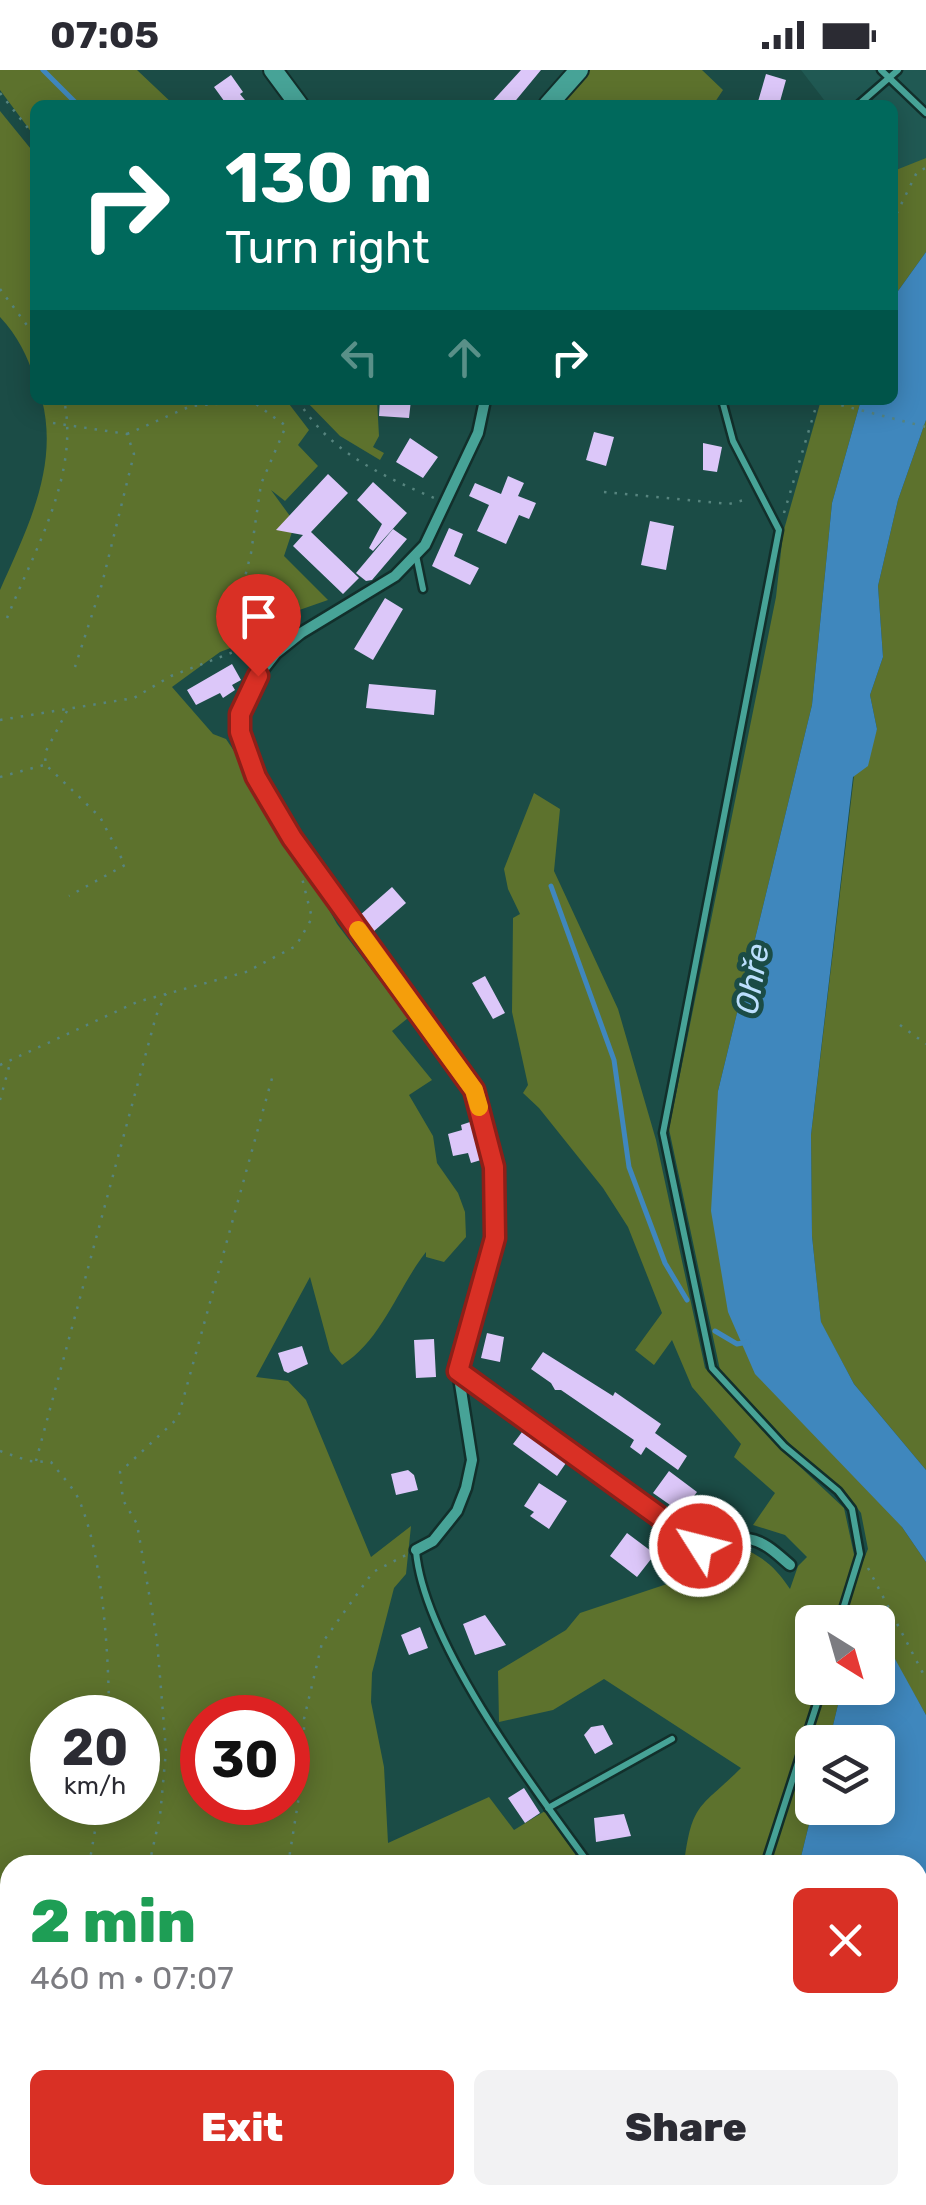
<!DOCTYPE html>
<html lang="en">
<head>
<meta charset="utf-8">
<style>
	body { margin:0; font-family:Rubik,sans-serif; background:#f2f2f3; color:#2b2b33; height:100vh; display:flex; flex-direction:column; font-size:38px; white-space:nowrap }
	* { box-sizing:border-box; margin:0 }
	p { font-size:32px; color:#7c7c81 }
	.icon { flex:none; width:55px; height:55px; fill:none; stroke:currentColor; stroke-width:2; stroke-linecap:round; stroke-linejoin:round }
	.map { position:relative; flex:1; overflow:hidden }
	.panel { position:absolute; left:0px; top:1785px; width:928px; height:350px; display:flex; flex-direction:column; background:#fff; border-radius:30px 30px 0 0; box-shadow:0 5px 25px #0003 }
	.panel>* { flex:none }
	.hud { position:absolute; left:30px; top:30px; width:868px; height:305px; border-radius:15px; box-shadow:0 5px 25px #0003; background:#00695c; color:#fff; overflow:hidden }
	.needle { width:65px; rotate:143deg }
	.buttons { position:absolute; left:795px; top:1535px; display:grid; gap:20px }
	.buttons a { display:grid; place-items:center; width:100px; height:100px; border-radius:15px; background:#fff; box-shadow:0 5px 25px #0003; font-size:50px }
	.speed { position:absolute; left:30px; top:1625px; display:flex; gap:20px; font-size:50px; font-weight:700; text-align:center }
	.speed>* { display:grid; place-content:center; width:130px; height:130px; border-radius:50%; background:#fff; box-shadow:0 5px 25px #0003; line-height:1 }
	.speed small { font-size:25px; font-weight:400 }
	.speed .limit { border:15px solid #d22; background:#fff; color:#111 }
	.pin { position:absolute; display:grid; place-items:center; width:85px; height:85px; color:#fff; margin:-102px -42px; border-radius:50% 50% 50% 0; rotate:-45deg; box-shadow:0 0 10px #0007 }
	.pin .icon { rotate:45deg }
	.me { position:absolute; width:110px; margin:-55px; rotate:306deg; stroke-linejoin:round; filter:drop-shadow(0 0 8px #0008) }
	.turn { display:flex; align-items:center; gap:35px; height:210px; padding:0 30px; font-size:45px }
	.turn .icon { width:130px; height:130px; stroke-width:2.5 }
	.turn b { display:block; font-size:70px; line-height:85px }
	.lanes { display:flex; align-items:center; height:95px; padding:0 30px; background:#0003; justify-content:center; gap:50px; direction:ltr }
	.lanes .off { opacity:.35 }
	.round { display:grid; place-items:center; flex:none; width:105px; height:105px; border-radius:15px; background:#f2f2f3 }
	.summary { display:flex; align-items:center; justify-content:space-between; height:170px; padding:0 30px }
	h1 { font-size:60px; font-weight:800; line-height:75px; color:#1e9e55 }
	.action { display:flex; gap:20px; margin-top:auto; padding:20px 30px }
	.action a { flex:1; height:115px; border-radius:15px; background:#d93025; color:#fff; font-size:40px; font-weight:800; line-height:115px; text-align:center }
	.action a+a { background:#f2f2f3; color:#2b2b33 }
	.status { display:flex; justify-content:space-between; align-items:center; height:70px; padding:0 50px; background:#fff; direction:ltr }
	.status svg { height:28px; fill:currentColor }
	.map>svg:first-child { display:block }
</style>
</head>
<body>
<div class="status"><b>07:05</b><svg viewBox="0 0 49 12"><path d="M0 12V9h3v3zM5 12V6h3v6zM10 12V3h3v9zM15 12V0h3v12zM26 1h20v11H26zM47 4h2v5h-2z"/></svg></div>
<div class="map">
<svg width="926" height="2135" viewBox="0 0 926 2135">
	<rect width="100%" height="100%" fill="#1b4c46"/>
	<path fill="#205953" d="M801 0H926V88L893 103 892 35H828Z"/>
	<path fill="#5d722d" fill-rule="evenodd" d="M0 0H137L174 35H35V67L0 20Z
		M590 0H702L723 20 713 35H563L573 16Z
		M0 41 35 84V309C27 286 18 266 0 247Z
		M926 88V182L893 228V113L896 100Z
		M42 330H286L309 360 298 375 318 396 285 431 271 420 295 453 284 486 328 530 285 545 279 535 280 559 220 582 172 617 213 664 226 669 267 730 337 854 408 948 392 961 432 1010 409 1025 433 1066 437 1093 458 1123 465 1142 466 1167 444 1192 426 1187V1182C397 1219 382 1270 342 1295L330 1281 310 1207 256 1307 288 1311 306 1330 371 1487 411 1456 406 1504 394 1518 372 1603 371 1632 384 1697 388 1773 489 1727 514 1760 545 1741 583 1795H10V2125H736L734 2135H0V520C27 459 59 397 42 330ZM52 1648H138V1732H52ZM202 1648H288V1732H202Z
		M305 330H377L379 366 373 377 384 383 380 390 340 366Z
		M821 330H861L832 433 812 635 718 1021 902 1457 926 1492V1645L878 1561V1552H812V1618H842L829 1672H812L813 1738 799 1795H684C692 1731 700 1739 741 1698L604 1609 553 1640 499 1652 498 1601 566 1560 580 1543 706 1501 735 1475C761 1485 775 1496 790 1519L798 1496 807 1487 785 1465 753 1455 775 1423 734 1387 741 1374 692 1317 672 1270 654 1295 635 1280 662 1243 628 1157 603 1118 539 1038 523 1023 528 1015 512 942 513 848 520 844 508 819 504 799 534 723 560 739 554 801 618 939 656 1070 705 1298 779 1377 844 1438 858 1503 868 1479 861 1443 843 1419 790 1374 720 1300 669 1059 776 527 783 463Z
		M926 350V1400L854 1314 821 1253 812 1166 811 1065 854 706 877 659 870 625 883 587 878 516 898 430Z"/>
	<path fill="#3f87bd" d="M926 182V350L898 430 878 516 883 587 870 625 877 659 868 696 853 707 811 1065 812 1166 821 1252 854 1314 926 1400V1492L902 1457 755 1304 728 1242 711 1141 718 1021 812 635 832 433 861 330H892L893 228Z
		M879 1560 926 1645V1967L918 1965V1795H799L813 1738H878V1672H829L842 1618H878Z
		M918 2006 926 2008V2135H734L736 2125H918Z"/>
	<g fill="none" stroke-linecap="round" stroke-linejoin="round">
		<path stroke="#3f87bd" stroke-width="5" d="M43 0 78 35
			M551 816 614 990 629 1097 665 1193 687 1230
			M715 1261 737 1274 748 1272"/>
	</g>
	<path fill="#dcc7f9" d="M521 0H541L512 35H489Z
		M766 4 786 10 779 35H757Z
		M231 5 243 22 240 24 249 35H227L214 17Z
		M380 330H411L409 348 379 346Z
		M594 362 614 367 606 396 586 390Z
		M410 368 438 387 423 408 396 392Z
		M703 373 722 377 717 402 703 400Z
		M328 404 348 423 311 462 359 508 343 524 293 476 303 465 276 460Z
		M508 406 524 413 518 426 536 433 529 449 519 445 506 474 477 461 489 435 469 426 475 413 501 424Z
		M373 412 407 443 373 481 369 478 382 454 357 430Z
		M650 451 674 456 666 500 641 495Z
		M449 458 463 464 454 486 479 498 470 515 432 496Z
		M393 459 407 469 372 510 366 511 356 503Z
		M385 528 403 539 373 590 354 579Z
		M232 594 241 610 232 615 235 620 223 628 220 623 196 635 187 620Z
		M369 614 436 620 434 645 366 638Z
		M392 817 406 833 373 862 359 846Z
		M485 906 505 943 493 949 472 913Z
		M473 1051 481 1090 471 1093 468 1083 453 1086 448 1064 462 1060 461 1055Z
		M487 1263 504 1267 500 1292 481 1288Z
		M434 1269 436 1307 416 1308 414 1270Z
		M302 1276 308 1294 288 1303 284 1301 278 1283Z
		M543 1282 613 1326 615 1322 661 1354 655 1363 687 1386 678 1400 646 1377 641 1385 630 1377 634 1370 561 1320H555L551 1313 531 1299Z
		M522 1362 566 1393 557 1406 513 1374Z
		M408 1400 414 1405 418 1420 396 1425 391 1404Z
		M669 1401 697 1422 691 1430 705 1440 693 1457 680 1448 683 1444 653 1423Z
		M539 1413 567 1431 549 1459 530 1446 534 1442 524 1436Z
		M627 1463 655 1484 637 1507 610 1486Z
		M485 1545 506 1575 475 1585 463 1554Z
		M420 1557 428 1578 409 1585 401 1565Z
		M603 1655 613 1674 595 1684 584 1665 591 1657Z
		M524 1718 540 1743 525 1753 508 1728Z
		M624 1744 631 1766 596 1772 594 1748Z"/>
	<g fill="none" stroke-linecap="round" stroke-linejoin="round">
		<g stroke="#122f2b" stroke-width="11">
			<path id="service" d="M881 0 926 43
				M858 35 898 0
				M722 330 733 371 779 460 663 1063 712 1298 784 1376 838 1421 852 1439 860 1484 839 1552
				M416 485 423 519
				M416 1481C424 1573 534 1719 590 1795
				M548 1738 672 1669
				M765 1795 822 1618
				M718 2135 719 2125"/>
		</g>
		<g stroke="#122f2b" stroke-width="15">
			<path id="minor" d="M459 1302 691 1473C712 1481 729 1467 748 1469 765 1471 778 1485 790 1495
				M416 1480 433 1471 457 1441 466 1418 472 1390 458 1301 495 1168V1097L474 1020 292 768 256 707 241 662 240 644 258 606 276 583 301 563 395 506 425 475 478 363 485 330"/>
		</g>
		<g stroke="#122f2b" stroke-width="22">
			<path id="tertiary" d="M273 0 299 35
				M548 35 579 0"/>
		</g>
		<path stroke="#56847e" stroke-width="2.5" stroke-dasharray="2.5 8" stroke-linecap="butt" d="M0 23 35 67
			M892 153 917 102 926 98
			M0 219 35 266
			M298 330C328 381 382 406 434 428
			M821 330 926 357
			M53 353 127 364 134 384 102 514 75 597
			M127 364 191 336 252 331 286 356 261 414 251 483 238 535
			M604 422 729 434 748 429
			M784 443 818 330
			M7 548C34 481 80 404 64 330
			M67 641 46 681 45 694 100 747 125 795 69 826
			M0 650 134 628 171 606 275 566
			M0 707 44 695
			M900 955 926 974
			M0 995 137 932 246 902 296 876 312 848 301 804
			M0 1030 9 997
			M0 1381 29 1391 51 1392C60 1404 73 1417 79 1430 103 1485 109 1587 109 1648
			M36 1391 156 946 167 921
			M868 1498 926 1609
			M89 1795 100 1732
			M149 1795 160 1746 166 1681 157 1570 137 1454 123 1430 120 1402 178 1348 274 1001
			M288 1795 304 1695V1649L322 1573 373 1502 406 1485
			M0 1966 10 1967
			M918 1986 926 1988
			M0 2095 10 2081"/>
		<use href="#service" stroke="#47a397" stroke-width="6"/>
		<use href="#minor" stroke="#47a397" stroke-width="10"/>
		<use href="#tertiary" stroke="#47a397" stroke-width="18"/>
	</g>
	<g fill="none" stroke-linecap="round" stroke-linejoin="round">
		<g stroke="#8d1f18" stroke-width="25">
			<path id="route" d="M258 606 240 644V662L256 707 292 768 474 1020 494 1097 495 1168 458 1301 700 1476"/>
		</g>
		<use href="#route" stroke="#d93025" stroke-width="18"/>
		<path stroke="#f59e0b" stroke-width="18" d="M358 860 474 1020 479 1037"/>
	</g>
	<g text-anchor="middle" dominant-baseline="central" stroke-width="10" stroke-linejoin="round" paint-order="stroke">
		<g font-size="32" font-style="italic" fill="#bcdffd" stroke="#1b4c46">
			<text transform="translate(752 909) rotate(-80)">Ohře</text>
		</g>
	</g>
</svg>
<div class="buttons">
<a><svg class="needle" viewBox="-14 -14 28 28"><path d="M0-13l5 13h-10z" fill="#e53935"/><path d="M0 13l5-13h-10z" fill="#7c7c81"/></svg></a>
<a><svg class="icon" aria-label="layers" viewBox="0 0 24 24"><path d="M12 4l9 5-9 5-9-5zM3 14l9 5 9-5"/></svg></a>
</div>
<div class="speed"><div>20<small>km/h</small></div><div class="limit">30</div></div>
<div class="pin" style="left:258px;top:606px;background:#d93025"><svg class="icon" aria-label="arrive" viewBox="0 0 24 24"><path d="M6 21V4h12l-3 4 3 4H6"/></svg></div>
<svg class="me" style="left:700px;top:1476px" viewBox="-20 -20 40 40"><circle r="17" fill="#d93025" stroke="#fff" stroke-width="3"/><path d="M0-11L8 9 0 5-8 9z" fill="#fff"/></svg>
<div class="hud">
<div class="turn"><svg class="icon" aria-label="right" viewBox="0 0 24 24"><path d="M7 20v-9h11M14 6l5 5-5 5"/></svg><div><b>130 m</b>Turn right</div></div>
<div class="lanes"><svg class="icon off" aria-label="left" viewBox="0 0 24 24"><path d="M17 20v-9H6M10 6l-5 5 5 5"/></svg><svg class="icon off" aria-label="ahead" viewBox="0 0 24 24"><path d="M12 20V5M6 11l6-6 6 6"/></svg><svg class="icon" aria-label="right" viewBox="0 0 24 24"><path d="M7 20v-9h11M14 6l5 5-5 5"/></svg></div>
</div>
<section class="panel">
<div class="summary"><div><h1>2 min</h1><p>460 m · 07:07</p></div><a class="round" style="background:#d93025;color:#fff"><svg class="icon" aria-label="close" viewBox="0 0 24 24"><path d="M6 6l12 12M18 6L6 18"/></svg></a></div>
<div class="action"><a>Exit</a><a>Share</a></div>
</section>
</div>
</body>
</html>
